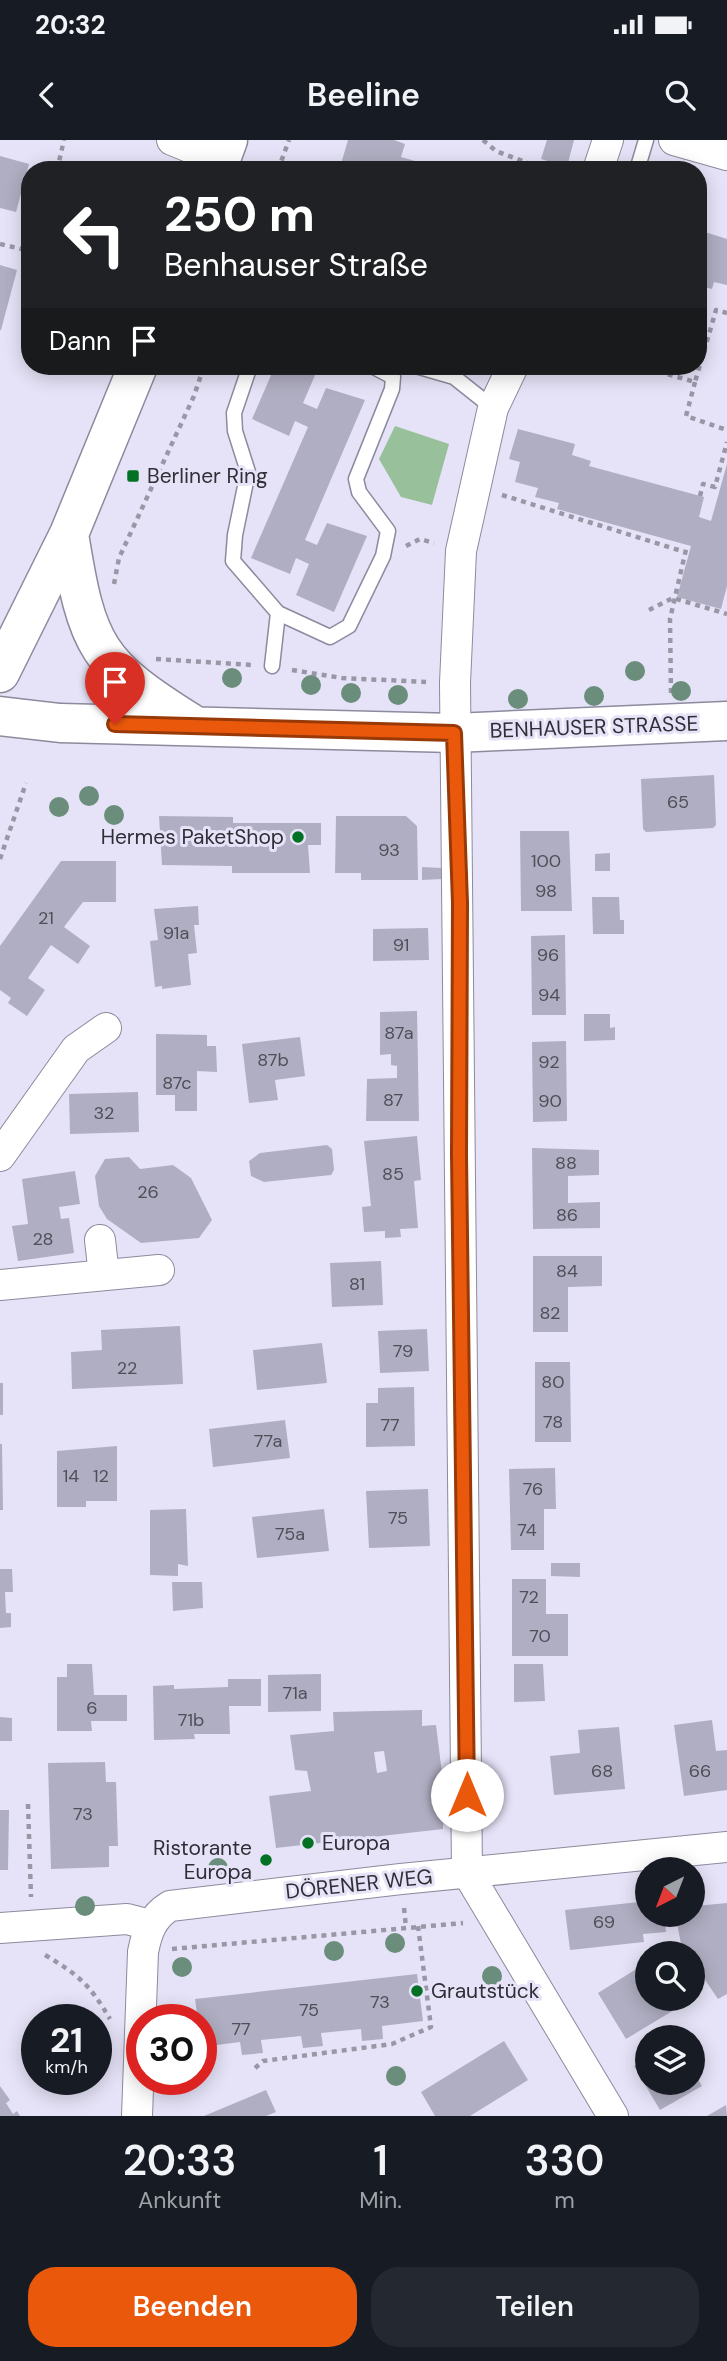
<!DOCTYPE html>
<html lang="de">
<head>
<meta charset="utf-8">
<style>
	body { margin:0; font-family:"DM Sans",sans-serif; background:#242831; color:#f1f3f6; height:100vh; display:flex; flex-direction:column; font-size:26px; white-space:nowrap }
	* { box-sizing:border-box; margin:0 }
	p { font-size:23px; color:#9ea1a6 }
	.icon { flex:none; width:38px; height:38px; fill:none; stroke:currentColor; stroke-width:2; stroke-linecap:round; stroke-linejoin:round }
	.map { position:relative; height:1976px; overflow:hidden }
	.panel { display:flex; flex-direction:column; background:#171b24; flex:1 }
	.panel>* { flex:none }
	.hud { position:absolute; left:21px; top:21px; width:686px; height:214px; border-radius:28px; box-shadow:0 4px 18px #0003; background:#202124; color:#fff; overflow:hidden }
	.needle { width:46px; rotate:222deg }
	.buttons { position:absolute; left:635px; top:1717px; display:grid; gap:14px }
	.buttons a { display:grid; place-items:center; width:70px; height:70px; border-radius:50%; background:#171b24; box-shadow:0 4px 18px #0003; font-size:35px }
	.speed { position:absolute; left:21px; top:1864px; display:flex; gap:14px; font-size:35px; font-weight:700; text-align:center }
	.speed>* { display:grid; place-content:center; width:91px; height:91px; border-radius:50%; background:#171b24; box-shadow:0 4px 18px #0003; line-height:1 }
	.speed small { font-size:18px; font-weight:400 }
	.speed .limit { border:10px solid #d22; background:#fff; color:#111 }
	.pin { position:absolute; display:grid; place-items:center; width:60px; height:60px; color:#fff; margin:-72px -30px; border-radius:50% 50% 50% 0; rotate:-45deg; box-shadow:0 0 7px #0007 }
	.pin .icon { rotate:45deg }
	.me { position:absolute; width:77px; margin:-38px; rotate:0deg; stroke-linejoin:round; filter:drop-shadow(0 0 5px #0008) }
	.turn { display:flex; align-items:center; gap:24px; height:147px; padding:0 28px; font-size:32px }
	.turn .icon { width:91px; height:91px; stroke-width:2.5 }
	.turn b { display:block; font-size:49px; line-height:60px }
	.then { display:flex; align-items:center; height:66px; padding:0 28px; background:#0003; gap:14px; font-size:26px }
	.eta { display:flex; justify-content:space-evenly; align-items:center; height:119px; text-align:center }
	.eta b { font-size:42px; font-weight:600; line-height:49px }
	.cta { display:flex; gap:14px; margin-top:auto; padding:14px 28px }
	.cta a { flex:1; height:80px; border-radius:28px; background:#ea580c; color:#fff; font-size:28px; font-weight:600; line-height:80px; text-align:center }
	.cta a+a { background:#242831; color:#f1f3f6 }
	.status { display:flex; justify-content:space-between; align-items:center; height:49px; padding:0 35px; background:#171b24; direction:ltr }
	.status svg { height:19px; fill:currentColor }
	header { display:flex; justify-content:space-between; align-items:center; height:91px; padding:0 28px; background:#171b24; font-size:32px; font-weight:600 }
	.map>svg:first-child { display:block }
</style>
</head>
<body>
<div class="status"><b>20:32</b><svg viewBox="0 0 49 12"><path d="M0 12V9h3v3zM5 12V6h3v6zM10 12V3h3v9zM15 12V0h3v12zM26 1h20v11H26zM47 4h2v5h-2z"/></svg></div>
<header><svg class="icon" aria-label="back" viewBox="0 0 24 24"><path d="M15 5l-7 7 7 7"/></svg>Beeline<svg class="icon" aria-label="search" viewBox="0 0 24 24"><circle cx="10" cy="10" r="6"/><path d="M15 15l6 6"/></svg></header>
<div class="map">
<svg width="727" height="1976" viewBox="0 0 727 1976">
	<rect width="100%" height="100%" fill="#e6e3f8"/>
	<path fill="#98c19b" d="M395 286 449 304 432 365 401 357 379 319Z"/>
	<path fill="#b0aec2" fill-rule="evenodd" d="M348 0H394L405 4 401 17 433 26 432 30H361L341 24Z
		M547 0H574L567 27 541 19Z
		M0 16 29 24 16 72 0 68Z
		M698 84 707 86 705 92 727 99V145L714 142 712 149 698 145Z
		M0 125 17 130 1 190H0Z
		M275 226H319L303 263 317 269 326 248 365 260 305 400 317 405 327 383 367 396 334 472 296 455 309 424 296 418 290 434 251 418 308 287 295 281 289 296 252 279Z
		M518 289 575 304 572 315 591 321 589 326 704 357 699 377 711 381 727 324V446L721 469 677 457 691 406 557 369 559 363 535 357 538 348 515 342 520 322 509 319Z
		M714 635 716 685 713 688 646 692 643 689 641 639Z
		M159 676 233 677V683H321V705H308L310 733H232V726L162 725Z
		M336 676H406L417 686 418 740H361V733H335Z
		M520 691H569L572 771H521Z
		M610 713V731H595V714Z
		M61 721H116V762H83L64 787 90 806 78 824 51 805 28 838 45 850 27 876 8 863 11 858 0 850V806Z
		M422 727 441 728 442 739 422 740Z
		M592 757H619L620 780H624V794H593Z
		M198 766 199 785H194L197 813 188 814 191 845 162 849V846L155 847 150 801 158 800 154 769Z
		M428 788 429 820 373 821V789Z
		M565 795 566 875H532L531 796Z
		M417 871 419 981H366L367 939 397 938V926L391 925V914L380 915V872Z
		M584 874H610V888L615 887V900L584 901Z
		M156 894 207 895V906H216L217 932 197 931V971H175V955H156Z
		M300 897 305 936 275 940 278 960 249 963 242 904Z
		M566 901 567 981 533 982 532 902Z
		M138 952 139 992 70 994 69 954Z
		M417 996 421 1040 414 1041 418 1088 400 1089 401 1097 385 1098V1091L364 1092 362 1067 371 1066 364 1001Z
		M327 1005 332 1009 334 1030 331 1035 264 1042 251 1036 249 1021 260 1013Z
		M532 1008 599 1010V1035L568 1036V1063L600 1062V1088L533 1089Z
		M129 1017 140 1029 173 1025 191 1038 212 1080 199 1098 141 1103 107 1079 99 1066 95 1036 105 1019Z
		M75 1031 80 1064 59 1067 61 1079 69 1078 74 1113 18 1121 12 1086 28 1084 22 1039Z
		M533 1116H602V1146L568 1147V1192H533Z
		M381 1121 383 1165 332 1167 330 1123Z
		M180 1186 183 1244 72 1249 71 1212 102 1210 101 1190Z
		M427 1189 429 1231 380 1233 378 1191Z
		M322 1203 327 1243 257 1250 253 1210Z
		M535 1222H570L571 1302H535Z
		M0 1243H3V1275H0Z
		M414 1247 415 1306 366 1307V1263H378V1248Z
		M285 1280 290 1318 213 1327 209 1289Z
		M0 1304H2L3 1370H0Z
		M117 1306V1361H86V1367H57V1311Z
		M555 1328 556 1369H544V1410H511L509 1329Z
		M428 1349 430 1406 369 1408 366 1351Z
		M186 1369 188 1426 178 1424V1436L150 1435V1370Z
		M324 1369 329 1411 257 1418 252 1377Z
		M551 1423H580V1437L551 1436Z
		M0 1429H12L13 1452H5L6 1473H11V1487L0 1488Z
		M512 1439H546V1474H568V1516H512Z
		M172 1442H202L203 1468 173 1471Z
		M67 1524H92L94 1555H127V1581H91L92 1591H57V1537H67Z
		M514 1524H543L545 1561 514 1562Z
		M321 1534V1571L268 1572V1535Z
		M228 1539H261V1566H229L230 1594H194L195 1599 154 1600 153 1546 174 1545V1549L228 1547Z
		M422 1570V1586L436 1585 444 1649 443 1689 276 1708 269 1656 311 1651 307 1631 295 1630 290 1595 334 1591 333 1572ZM384 1611 387 1631 377 1633 374 1612Z
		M0 1577 12 1578V1601H0Z
		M712 1580 716 1611 727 1610V1650L684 1656 674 1585Z
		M619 1587 625 1649 554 1655 550 1616 580 1613 578 1590Z
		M105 1622 106 1642H116L118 1706H109V1727L51 1729 48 1623Z
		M0 1670H9L8 1730H0Z
		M639 1762 640 1768 648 1767V1774H664L666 1792 643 1794 644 1802 570 1810 565 1770Z
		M727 1763V1854L718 1859 693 1822V1813H687L681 1804 676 1778 696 1776V1766Z
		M646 1823 648 1858H667L674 1870 626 1899 598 1853Z
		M417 1834 423 1881 382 1886 383 1899 362 1901 361 1889 321 1893 323 1906 303 1908 301 1896 261 1900 263 1913 242 1915 240 1902 201 1907V1880H198L195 1859Z
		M504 1901 528 1940 470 1976H435L421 1952Z
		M648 1919V1942H693V1931L702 1946 660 1970 634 1926Z
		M0 1946 10 1960 6 1963 13 1974 17 1971 20 1976H0Z
		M266 1950 276 1972 266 1976H204Z
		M726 1965 727 1976H707Z"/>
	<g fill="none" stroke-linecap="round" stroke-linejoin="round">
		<g stroke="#8c8a9d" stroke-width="17">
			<path id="lane" d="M637 30 646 0
				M250 226 234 273 235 291 248 332 235 395 233 421 278 473 330 497 349 486 383 416 388 391 359 352 356 339 392 249 393 237 372 226
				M416 226 454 237 493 268
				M272 526 278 473"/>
		</g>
		<g stroke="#8c8a9d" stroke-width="32">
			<path id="street" d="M172 0 221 20
				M674 0 727 15
				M598 30 608 0
				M513 226 493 268 461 411 455 543 467 1732 613 1976
				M0 1016 76 909 106 888
				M100 1100 104 1135
				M0 1145 159 1130
				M0 1788 127 1779 150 1785
				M137 1976 143 1812C147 1792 152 1777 170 1766L401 1739 727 1707"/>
		</g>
		<g stroke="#8c8a9d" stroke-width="41">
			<path id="secondary" d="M217 30 228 0
				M69 394C87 507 96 524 194 585
				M0 533 69 394 138 226
				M0 576 60 583 454 593 727 581"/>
		</g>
		<path stroke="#9997a6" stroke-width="4.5" stroke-dasharray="5 5" stroke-linecap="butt" d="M483 0 496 11 546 30
			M57 30 64 0
			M278 30 289 0
			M0 104 30 111
			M639 226 695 242 716 170 727 173
			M695 242 686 276 727 290
			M502 355 685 412
			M700 356 703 344 715 347 727 302
			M406 406 420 399 434 403
			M114 444 119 418 194 256 204 226
			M649 470 673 458 727 474
			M156 519 252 525
			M292 530 342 538 426 542
			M671 553 670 479 687 405
			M0 719 26 643
			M28 1664 31 1757
			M404 1768 406 1787
			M172 1809 463 1783
			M45 1815C79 1835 90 1845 110 1879
			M255 1928 263 1921 392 1904 431 1887 418 1786"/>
		<use href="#lane" stroke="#fff" stroke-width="14"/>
		<use href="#street" stroke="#fff" stroke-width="30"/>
		<use href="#secondary" stroke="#fff" stroke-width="38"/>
	</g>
	<g fill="#6b8d7b">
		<circle cx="635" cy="531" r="10"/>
		<circle cx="232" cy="538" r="10"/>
		<circle cx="311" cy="545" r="10"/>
		<circle cx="681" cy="551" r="10"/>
		<circle cx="351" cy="553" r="10"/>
		<circle cx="398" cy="555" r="10"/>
		<circle cx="594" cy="556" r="10"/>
		<circle cx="518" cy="559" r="10"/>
		<circle cx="89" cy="656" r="10"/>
		<circle cx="59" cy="667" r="10"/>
		<circle cx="114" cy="675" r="10"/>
		<circle cx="218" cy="1728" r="10"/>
		<circle cx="85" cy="1766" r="10"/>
		<circle cx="395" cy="1803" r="10"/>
		<circle cx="334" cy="1811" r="10"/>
		<circle cx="182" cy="1827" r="10"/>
		<circle cx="492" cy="1836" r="10"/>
		<circle cx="396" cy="1936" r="10"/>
	</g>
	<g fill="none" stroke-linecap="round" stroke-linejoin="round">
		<g stroke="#983908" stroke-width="18">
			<path id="route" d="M115 584 454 593 460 763 459 1015 467 1655"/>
		</g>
		<use href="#route" stroke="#ea580c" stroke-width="12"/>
	</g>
	<g fill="#027123" stroke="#e6e3f8" stroke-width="2.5">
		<rect x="126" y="329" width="14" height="14" rx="3.5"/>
		<circle cx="298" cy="697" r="7"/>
		<circle cx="308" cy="1703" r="7"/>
		<circle cx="266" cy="1720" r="7"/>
		<circle cx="417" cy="1851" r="7"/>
	</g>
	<g text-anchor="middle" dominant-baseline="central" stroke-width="6" stroke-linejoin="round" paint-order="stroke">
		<g font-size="18" fill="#4f4e59">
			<text x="678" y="662">65</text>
			<text x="389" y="710">93</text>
			<text x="546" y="721">100</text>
			<text x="546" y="751">98</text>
			<text x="46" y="778">21</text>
			<text x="176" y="793">91a</text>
			<text x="401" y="805">91</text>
			<text x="548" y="815">96</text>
			<text x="549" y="855">94</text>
			<text x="399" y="893">87a</text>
			<text x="273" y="920">87b</text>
			<text x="549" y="922">92</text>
			<text x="177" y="943">87c</text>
			<text x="393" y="960">87</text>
			<text x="550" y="961">90</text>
			<text x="104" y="973">32</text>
			<text x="566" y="1023">88</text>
			<text x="393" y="1034">85</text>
			<text x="148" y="1052">26</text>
			<text x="567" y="1075">86</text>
			<text x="43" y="1099">28</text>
			<text x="567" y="1131">84</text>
			<text x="357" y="1144">81</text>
			<text x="550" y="1173">82</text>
			<text x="403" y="1211">79</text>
			<text x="127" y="1228">22</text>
			<text x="553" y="1242">80</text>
			<text x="553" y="1282">78</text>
			<text x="390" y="1285">77</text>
			<text x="268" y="1301">77a</text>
			<text x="71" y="1336">14</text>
			<text x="101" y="1336">12</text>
			<text x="533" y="1349">76</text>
			<text x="398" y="1378">75</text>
			<text x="527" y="1390">74</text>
			<text x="290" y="1394">75a</text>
			<text x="529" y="1457">72</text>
			<text x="540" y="1496">70</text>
			<text x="295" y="1553">71a</text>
			<text x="92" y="1568">6</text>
			<text x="191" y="1580">71b</text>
			<text x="602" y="1631">68</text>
			<text x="700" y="1631">66</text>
			<text x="83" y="1674">73</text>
			<text x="604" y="1782">69</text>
			<text x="380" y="1862">73</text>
			<text x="309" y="1870">75</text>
			<text x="241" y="1889">77</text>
		</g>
		<g font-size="21" fill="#2f2e36" stroke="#e6e3f8" text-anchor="start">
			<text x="147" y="336">Berliner Ring</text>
			<text x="284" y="697" text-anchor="end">Hermes PaketShop</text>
			<text x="322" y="1703">Europa</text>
			<text x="252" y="1708" text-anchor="end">Ristorante<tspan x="252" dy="24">Europa</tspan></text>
			<text x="431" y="1851">Grautstück</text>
		</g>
		<g font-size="21" fill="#2f2e36" stroke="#e6e3f8">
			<text transform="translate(594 587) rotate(-2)">BENHAUSER STRASSE</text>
			<text transform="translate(359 1744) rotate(-6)">DÖRENER WEG</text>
		</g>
	</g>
</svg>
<div class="buttons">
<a><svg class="needle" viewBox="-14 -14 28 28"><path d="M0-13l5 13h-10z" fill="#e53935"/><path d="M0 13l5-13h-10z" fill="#9ea1a6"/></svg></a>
<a><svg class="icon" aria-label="search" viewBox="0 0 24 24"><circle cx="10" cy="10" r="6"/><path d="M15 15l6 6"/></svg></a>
<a><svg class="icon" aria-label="layers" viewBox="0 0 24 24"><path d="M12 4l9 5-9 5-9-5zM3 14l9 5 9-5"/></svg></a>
</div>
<div class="speed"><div>21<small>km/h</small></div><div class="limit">30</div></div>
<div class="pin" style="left:115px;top:584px;background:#d93025"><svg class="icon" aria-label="arrive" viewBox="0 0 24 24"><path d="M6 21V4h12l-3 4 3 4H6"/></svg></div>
<svg class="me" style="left:467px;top:1655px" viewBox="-20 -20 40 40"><circle r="19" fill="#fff"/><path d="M0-13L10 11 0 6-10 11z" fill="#ea580c"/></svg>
<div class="hud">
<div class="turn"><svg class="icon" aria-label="left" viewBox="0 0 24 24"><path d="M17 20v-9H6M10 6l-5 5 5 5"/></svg><div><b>250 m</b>Benhauser Straße</div></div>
<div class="then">Dann<svg class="icon" aria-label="arrive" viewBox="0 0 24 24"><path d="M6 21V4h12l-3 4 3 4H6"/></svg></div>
</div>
</div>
<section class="panel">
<div class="eta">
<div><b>20:33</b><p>Ankunft</p></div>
<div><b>1</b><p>Min.</p></div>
<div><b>330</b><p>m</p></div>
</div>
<div class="cta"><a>Beenden</a><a>Teilen</a></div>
</section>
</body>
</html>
